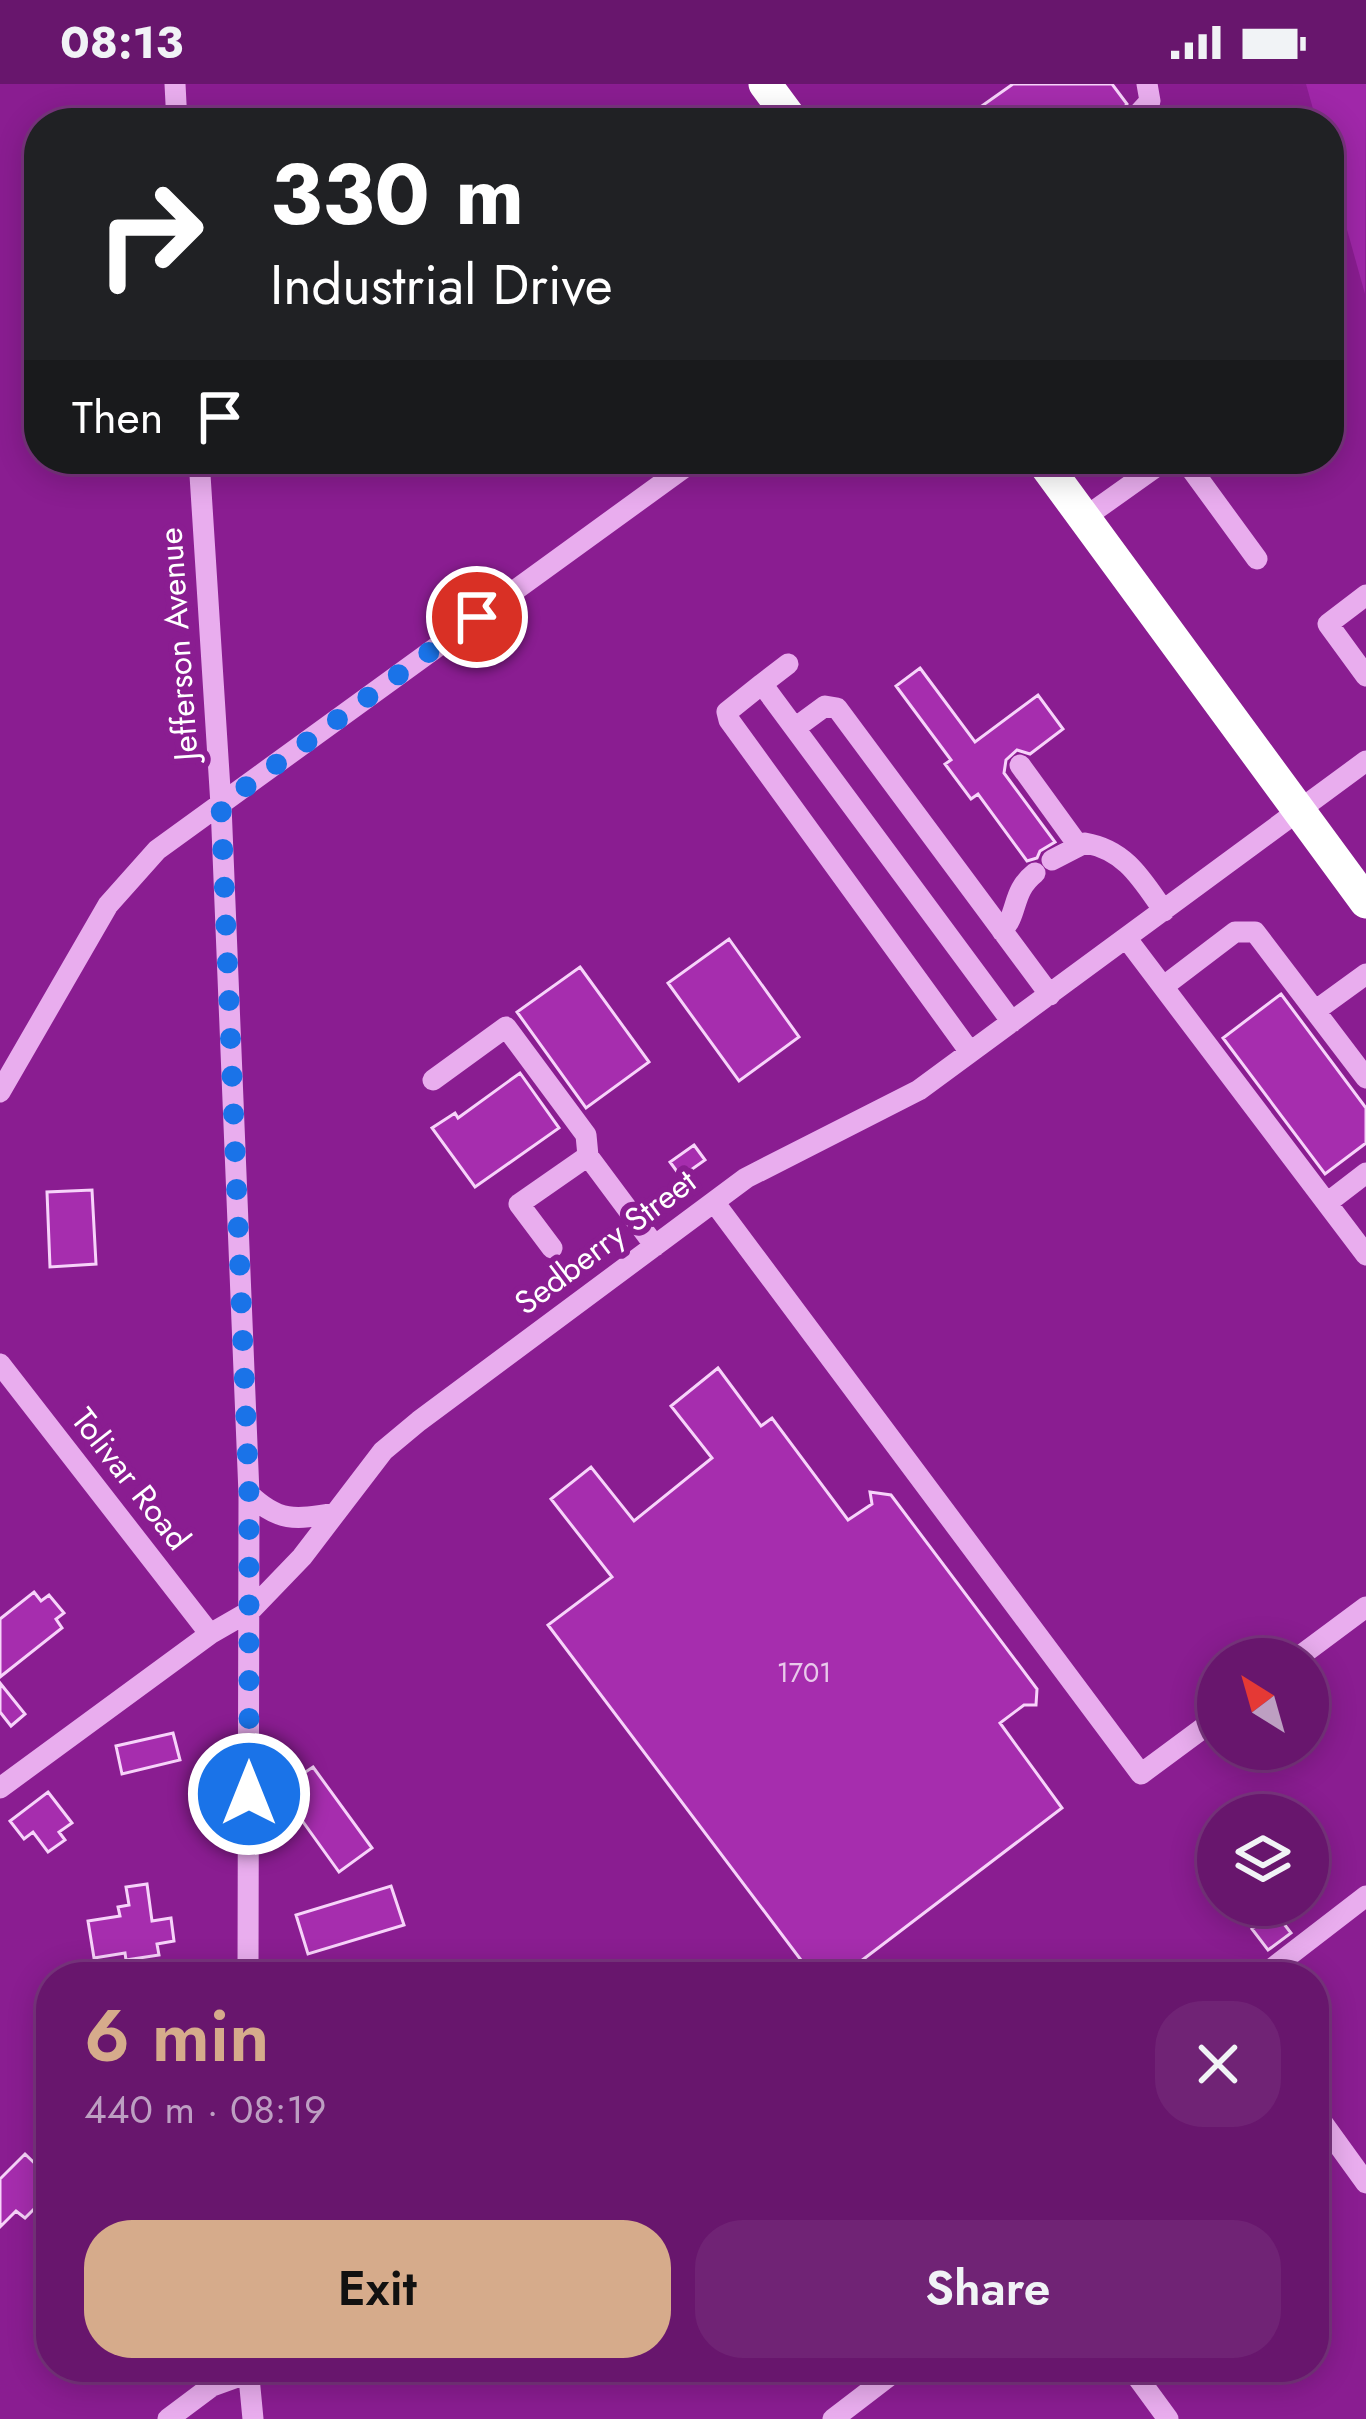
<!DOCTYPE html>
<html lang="en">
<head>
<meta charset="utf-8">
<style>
	body { margin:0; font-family:Jost,sans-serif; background:#702375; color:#f1f3f6; height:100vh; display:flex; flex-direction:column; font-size:45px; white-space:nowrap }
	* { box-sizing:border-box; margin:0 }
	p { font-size:39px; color:#bd9fc2 }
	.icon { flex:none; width:66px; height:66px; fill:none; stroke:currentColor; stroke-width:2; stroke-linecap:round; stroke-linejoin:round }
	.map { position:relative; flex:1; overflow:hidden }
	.drawer { position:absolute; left:36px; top:1878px; width:1293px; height:420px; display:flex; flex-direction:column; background:#68166d; border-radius:48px; box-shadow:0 6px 30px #0003,0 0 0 3px #7b3580 }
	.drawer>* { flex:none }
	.hud { position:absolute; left:24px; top:24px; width:1320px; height:366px; border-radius:48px; box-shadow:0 6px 30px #0003,0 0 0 3px #7b3580; background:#202124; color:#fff; overflow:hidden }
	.needle { width:78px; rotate:323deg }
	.buttons { position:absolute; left:1197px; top:1554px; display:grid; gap:24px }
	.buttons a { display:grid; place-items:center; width:132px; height:132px; border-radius:50%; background:#68166d; box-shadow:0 6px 30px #0003,0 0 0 3px #7b3580; font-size:60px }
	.pin { position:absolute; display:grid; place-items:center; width:102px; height:102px; color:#fff; margin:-51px; border:6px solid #fff; border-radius:50%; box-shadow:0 3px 12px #0007 }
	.me { position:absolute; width:132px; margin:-66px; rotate:0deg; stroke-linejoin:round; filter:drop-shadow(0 0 9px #0008) }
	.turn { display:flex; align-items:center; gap:42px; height:252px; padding:0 48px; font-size:54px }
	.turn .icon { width:156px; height:156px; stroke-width:2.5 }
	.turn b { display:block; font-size:84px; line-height:102px }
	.then { display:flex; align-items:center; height:114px; padding:0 48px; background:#0003; gap:24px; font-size:45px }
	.round { display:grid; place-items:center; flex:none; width:126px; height:126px; border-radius:48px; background:#702375 }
	.head { display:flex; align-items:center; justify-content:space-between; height:204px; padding:0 48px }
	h1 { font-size:72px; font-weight:600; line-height:90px; color:#d6ab8b }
	.primary-button { display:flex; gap:24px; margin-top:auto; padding:24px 48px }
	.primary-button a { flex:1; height:138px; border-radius:48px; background:#d6ab8b; color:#111; font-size:48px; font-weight:600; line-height:138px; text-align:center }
	.primary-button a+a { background:#702375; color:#f1f3f6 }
	.status { display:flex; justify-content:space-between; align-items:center; height:84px; padding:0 60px; background:#68166d; direction:ltr }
	.status svg { height:33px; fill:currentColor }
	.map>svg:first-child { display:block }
</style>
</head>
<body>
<div class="status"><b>08:13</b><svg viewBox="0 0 49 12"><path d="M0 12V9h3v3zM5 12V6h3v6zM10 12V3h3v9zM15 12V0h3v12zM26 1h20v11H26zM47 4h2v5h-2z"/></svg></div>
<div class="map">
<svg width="1366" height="2335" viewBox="0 0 1366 2335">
	<rect width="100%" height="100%" fill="#8a1d91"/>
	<path fill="#a027a9" d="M1306 0H1366L1365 210 1329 81V39H1317Z"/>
	<path fill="#a62dae" stroke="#f7d3fa" stroke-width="3" d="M1013 0H1112L1127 20 1112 39H985L976 26Z
		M920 584 975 658 1038 611 1063 645 1030 670 1017 666 1006 676 1004 689 1055 758 1040 767 1037 774 1027 777 978 710 971 715 945 680 951 676 896 602Z
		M729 855 799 953 739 997 668 899Z
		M580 883 649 978 586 1024 517 928Z
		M1281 910 1366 1024V1059L1325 1090 1223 954Z
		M520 989 559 1044 475 1103 432 1044 455 1029 458 1034Z
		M694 1061 705 1076 681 1093 670 1078Z
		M92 1106 96 1180 50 1183 47 1108Z
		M718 1284 761 1342 772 1334 848 1436 872 1420 870 1408 891 1411 1037 1605 1036 1621H1024L1000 1639 1062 1724 840 1893H779L801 1876 548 1541 612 1493 551 1415 591 1383 634 1437 712 1374 671 1322Z
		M34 1508 41 1517 49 1511 64 1529 56 1535 62 1544 0 1593V1535Z
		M0 1599 25 1630 11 1642 0 1628Z
		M173 1649 180 1676 122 1690 116 1662Z
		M313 1683 372 1764 339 1788 296 1728 305 1716 295 1695Z
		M48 1708 72 1739 59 1748 65 1756 48 1768 33 1748 24 1755 10 1737Z
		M147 1800 152 1837 171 1834 174 1857 157 1860 159 1871 126 1876 125 1869 94 1874 88 1837 120 1832 118 1823 129 1821 126 1803Z
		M391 1802 404 1841 308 1870 296 1831Z
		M1274 1827 1291 1849 1268 1866 1252 1845Z
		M25 2070 51 2095 41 2106 47 2112 25 2134 16 2127 0 2143V2095Z"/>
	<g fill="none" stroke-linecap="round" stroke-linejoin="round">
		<path stroke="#e9adee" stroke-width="21" d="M175 0 177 39
			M1130 39 1150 17 1147 0
			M199 375 221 721 249 1410 248 1893
			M1184 375 1257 475
			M1084 434 1167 375
			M1366 511 1328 540 1366 592
			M762 600 788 580
			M795 644 825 622 837 624 1050 911
			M1020 681 1078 761
			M1052 776 1085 759C1126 766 1142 796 1164 827
			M1002 847C1019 829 1011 808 1035 789
			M1127 855 1366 1171
			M1164 902 1235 848H1255L1366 994
			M1315 927 1366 890
			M970 968 729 636 727 628 762 600 1012 938
			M433 996 506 943 586 1051 588 1072 655 1162
			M0 1008 108 821 157 766 696 375
			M714 1118 1141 1690 1218 1633
			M1327 1119 1366 1089
			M552 1164 519 1120 588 1072
			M0 1280 210 1550
			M249 1410C278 1438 295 1436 334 1429
			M1296 1575 1366 1523
			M0 1704 210 1550 250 1527 302 1473 383 1367 419 1337 746 1094 919 1006 1366 677
			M1261 1893 1366 1812
			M1314 2027 1366 2099
			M248 2283 253 2335
			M1130 2283 1168 2335
			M168 2335 212 2302 248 2289
			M833 2335 901 2283"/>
		<path stroke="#fff" stroke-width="33" d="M765 0 794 39
			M1041 375 1366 818"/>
	</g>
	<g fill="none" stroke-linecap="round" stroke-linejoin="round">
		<path stroke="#1a73e8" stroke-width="21" stroke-dasharray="0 37.8" d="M249 1710V1410L221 721 477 533"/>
	</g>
	<g text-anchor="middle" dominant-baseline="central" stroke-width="12" stroke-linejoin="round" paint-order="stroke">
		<g font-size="27" fill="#e9caeb">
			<text x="804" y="1588">1701</text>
		</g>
		<g font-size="33" fill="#fff" stroke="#8a1d91">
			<text transform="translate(178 560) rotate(-94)">Jefferson Avenue</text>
			<text transform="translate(605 1158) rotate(-37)">Sedberry Street</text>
			<text transform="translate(131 1395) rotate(52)">Tolivar Road</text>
		</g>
	</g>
</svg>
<div class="buttons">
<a><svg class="needle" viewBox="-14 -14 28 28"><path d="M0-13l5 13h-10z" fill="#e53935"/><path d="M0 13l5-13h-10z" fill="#bd9fc2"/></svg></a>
<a><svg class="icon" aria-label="layers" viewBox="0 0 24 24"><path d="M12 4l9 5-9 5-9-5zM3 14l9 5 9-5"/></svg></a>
</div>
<div class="pin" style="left:477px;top:533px;background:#d93025"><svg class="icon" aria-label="arrive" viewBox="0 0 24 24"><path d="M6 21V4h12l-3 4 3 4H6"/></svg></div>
<svg class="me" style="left:249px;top:1710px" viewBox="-20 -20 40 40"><circle r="17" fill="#1a73e8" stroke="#fff" stroke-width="3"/><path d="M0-11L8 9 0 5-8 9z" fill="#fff"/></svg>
<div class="hud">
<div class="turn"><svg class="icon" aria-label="right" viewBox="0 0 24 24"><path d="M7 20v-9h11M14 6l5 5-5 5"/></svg><div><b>330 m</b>Industrial Drive</div></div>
<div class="then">Then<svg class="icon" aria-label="arrive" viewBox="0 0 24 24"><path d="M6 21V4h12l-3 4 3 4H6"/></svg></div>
</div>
<section class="drawer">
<div class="head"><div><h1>6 min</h1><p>440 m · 08:19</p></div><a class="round"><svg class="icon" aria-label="close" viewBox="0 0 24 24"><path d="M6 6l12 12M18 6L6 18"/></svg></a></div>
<div class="primary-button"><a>Exit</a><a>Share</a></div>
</section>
</div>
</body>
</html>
